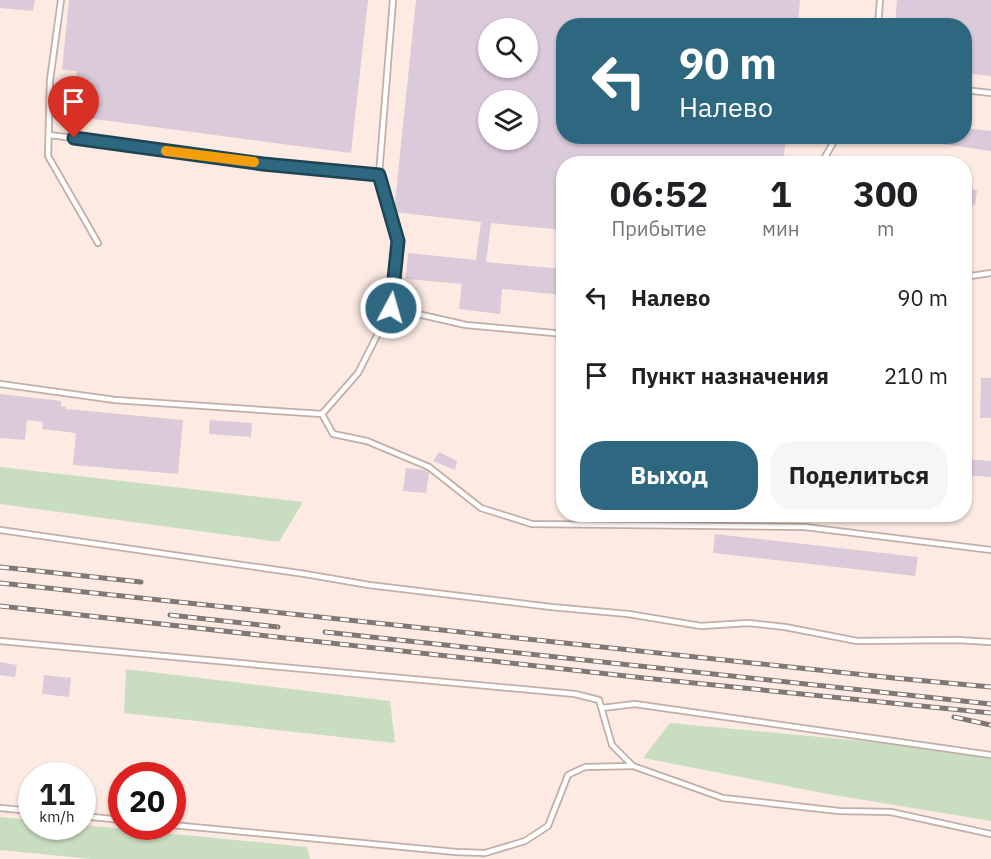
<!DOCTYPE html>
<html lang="ru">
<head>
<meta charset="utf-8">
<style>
	body { margin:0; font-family:"IBM Plex Sans",sans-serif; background:#f6f6f6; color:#202124; height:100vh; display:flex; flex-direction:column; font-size:22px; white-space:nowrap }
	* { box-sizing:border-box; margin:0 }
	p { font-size:20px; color:#757577 }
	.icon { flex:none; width:33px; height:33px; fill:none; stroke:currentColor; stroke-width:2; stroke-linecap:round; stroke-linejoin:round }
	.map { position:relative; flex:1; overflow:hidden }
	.sheet { position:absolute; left:556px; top:156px; width:416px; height:366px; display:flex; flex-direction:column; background:#fff; border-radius:24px; box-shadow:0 2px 4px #0004 }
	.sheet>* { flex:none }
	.top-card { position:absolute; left:556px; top:18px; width:416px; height:126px; border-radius:24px; box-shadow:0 2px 4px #0004; background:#2d6880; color:#fff; overflow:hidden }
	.tools { position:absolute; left:478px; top:18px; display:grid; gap:12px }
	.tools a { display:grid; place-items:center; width:60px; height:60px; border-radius:50%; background:#fff; box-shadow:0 2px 4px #0004; font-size:30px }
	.speed { position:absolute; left:18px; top:762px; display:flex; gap:12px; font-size:30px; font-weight:700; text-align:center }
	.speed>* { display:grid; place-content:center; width:78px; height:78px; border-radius:50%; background:#fff; box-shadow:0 2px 4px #0004; line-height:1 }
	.speed small { font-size:15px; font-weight:400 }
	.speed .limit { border:9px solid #d22; background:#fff; color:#111 }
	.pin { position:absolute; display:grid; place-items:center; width:51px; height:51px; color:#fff; margin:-62px -26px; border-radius:50% 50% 50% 0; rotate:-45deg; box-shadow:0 0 6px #0007 }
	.pin .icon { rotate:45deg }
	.me { position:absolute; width:66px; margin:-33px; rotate:6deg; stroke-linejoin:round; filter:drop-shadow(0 0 4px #0008) }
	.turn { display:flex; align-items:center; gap:21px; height:126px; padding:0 24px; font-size:27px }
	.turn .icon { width:78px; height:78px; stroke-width:2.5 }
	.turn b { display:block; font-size:42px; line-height:51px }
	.eta { display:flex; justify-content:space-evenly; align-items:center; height:102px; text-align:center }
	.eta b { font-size:36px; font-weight:700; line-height:42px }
	.primary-button { display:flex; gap:12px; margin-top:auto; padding:12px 24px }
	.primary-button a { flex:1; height:69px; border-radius:24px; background:#2d6880; color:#fff; font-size:24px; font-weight:700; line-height:69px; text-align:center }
	.primary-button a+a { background:#f6f6f6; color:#202124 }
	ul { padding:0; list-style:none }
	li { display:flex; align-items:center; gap:18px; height:78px; padding:0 24px }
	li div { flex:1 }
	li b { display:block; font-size:22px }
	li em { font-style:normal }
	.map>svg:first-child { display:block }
</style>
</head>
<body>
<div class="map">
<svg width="991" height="859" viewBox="0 0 991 859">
	<rect width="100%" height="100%" fill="#fceae3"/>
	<path fill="#c9dec1" d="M0 467 303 502 279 542 0 504Z
		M126 669 390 701 395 743 124 713Z
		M670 723 991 753V821L828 794 643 758Z
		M0 817 31 820 32 826 83 825 307 847 310 859H91L0 850Z"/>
	<path fill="#dbcad9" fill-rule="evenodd" d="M0 0H35L33 11 0 8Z
		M69 0H368L351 153 72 116 77 71 62 70Z
		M416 0H800L798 26H564V136H786L783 164H564V230L491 223 486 262 564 269V295L502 289 500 314 459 309 462 284 406 279 408 253 476 260 481 222 394 212ZM489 28H528V68H489ZM489 100H528V140H489Z
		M897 0H991V76L964 73V26H895Z
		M964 128 991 131V151L922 141V136H964Z
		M964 189 977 190 975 205 964 204Z
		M981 378H991V418H980Z
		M0 394 61 401V406L66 407V409L183 420 178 474 73 465 76 433 42 429 43 422 27 420 25 440 0 438Z
		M210 420 252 423 251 437 209 434Z
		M439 452 457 461 455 470 433 461Z
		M964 459 991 461V477L964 475Z
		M406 468 425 470 429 473 426 493 403 491Z
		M608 514H648V521L608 520Z
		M715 534 918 557 915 576 713 553Z
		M0 662 17 665 15 677 0 675Z
		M44 675 71 678 69 697 42 694Z"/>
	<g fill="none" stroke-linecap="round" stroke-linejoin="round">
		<g stroke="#c3aea6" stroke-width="8">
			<path id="service" d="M61 0 50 80 48 156 98 243
				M878 26 880 0
				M964 90 991 93
				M50 135 263 163 379 175
				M821 164 837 136
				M964 277 991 273
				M391 308 466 325 564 334
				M964 381V401
				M0 384 115 400 322 414 358 373 391 308 398 241 379 175 393 0
				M322 414 333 434 367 441 429 467 481 508 532 524 805 527 991 550
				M0 530 305 574 369 585 551 607 628 614 701 626 748 623 785 627 857 641 957 640 991 642
				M0 641 575 694 599 700 612 745 633 766 723 798 839 811 891 812 991 834
				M602 708 635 704 991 755
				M0 808 32 811
				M82 816 122 820
				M172 825 456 852 485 853 525 841 548 826 568 775 585 767 632 766"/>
		</g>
		<use href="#service" stroke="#fff" stroke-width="4.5"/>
		<g stroke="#827771" stroke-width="5">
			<path id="rail" d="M0 567 141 582
				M0 583 894 678 991 687
				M0 606 644 678 991 713
				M170 615 278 627
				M325 632 991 704
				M954 717 991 725"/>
		</g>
		<use href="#rail" stroke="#fff" stroke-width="3" stroke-dasharray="9" stroke-linecap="butt"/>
	</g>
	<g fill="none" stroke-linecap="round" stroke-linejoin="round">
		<g stroke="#1d4453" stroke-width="15">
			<path id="route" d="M74 138 263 164 379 175 398 241 391 308"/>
		</g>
		<use href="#route" stroke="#2d6880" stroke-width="10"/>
		<path stroke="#f59e0b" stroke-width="10" d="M166 151 254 162"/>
	</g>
</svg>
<div class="tools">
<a><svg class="icon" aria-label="search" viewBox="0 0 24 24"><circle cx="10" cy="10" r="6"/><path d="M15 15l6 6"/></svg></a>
<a><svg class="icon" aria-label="layers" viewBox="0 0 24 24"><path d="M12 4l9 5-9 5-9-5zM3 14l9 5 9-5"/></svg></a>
</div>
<div class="speed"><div>11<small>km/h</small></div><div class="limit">20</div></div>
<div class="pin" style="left:74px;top:138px;background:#d93025"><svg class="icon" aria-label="arrive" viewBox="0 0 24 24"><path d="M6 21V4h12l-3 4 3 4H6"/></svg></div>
<svg class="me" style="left:391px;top:308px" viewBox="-20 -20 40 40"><circle r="17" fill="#2d6880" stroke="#fff" stroke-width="3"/><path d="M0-11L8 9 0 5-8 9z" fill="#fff"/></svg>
<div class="top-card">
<div class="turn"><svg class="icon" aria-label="left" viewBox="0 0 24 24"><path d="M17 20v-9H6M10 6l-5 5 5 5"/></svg><div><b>90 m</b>Налево</div></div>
</div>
<section class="sheet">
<div class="eta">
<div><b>06:52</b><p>Прибытие</p></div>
<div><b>1</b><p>мин</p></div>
<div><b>300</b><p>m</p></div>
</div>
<ul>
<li><svg class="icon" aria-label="left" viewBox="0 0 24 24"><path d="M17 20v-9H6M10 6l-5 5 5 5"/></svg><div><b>Налево</b></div><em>90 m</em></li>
<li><svg class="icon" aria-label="arrive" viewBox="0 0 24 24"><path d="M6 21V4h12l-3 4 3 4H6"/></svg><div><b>Пункт назначения</b></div><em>210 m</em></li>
</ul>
<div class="primary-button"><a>Выход</a><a>Поделиться</a></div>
</section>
</div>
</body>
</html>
